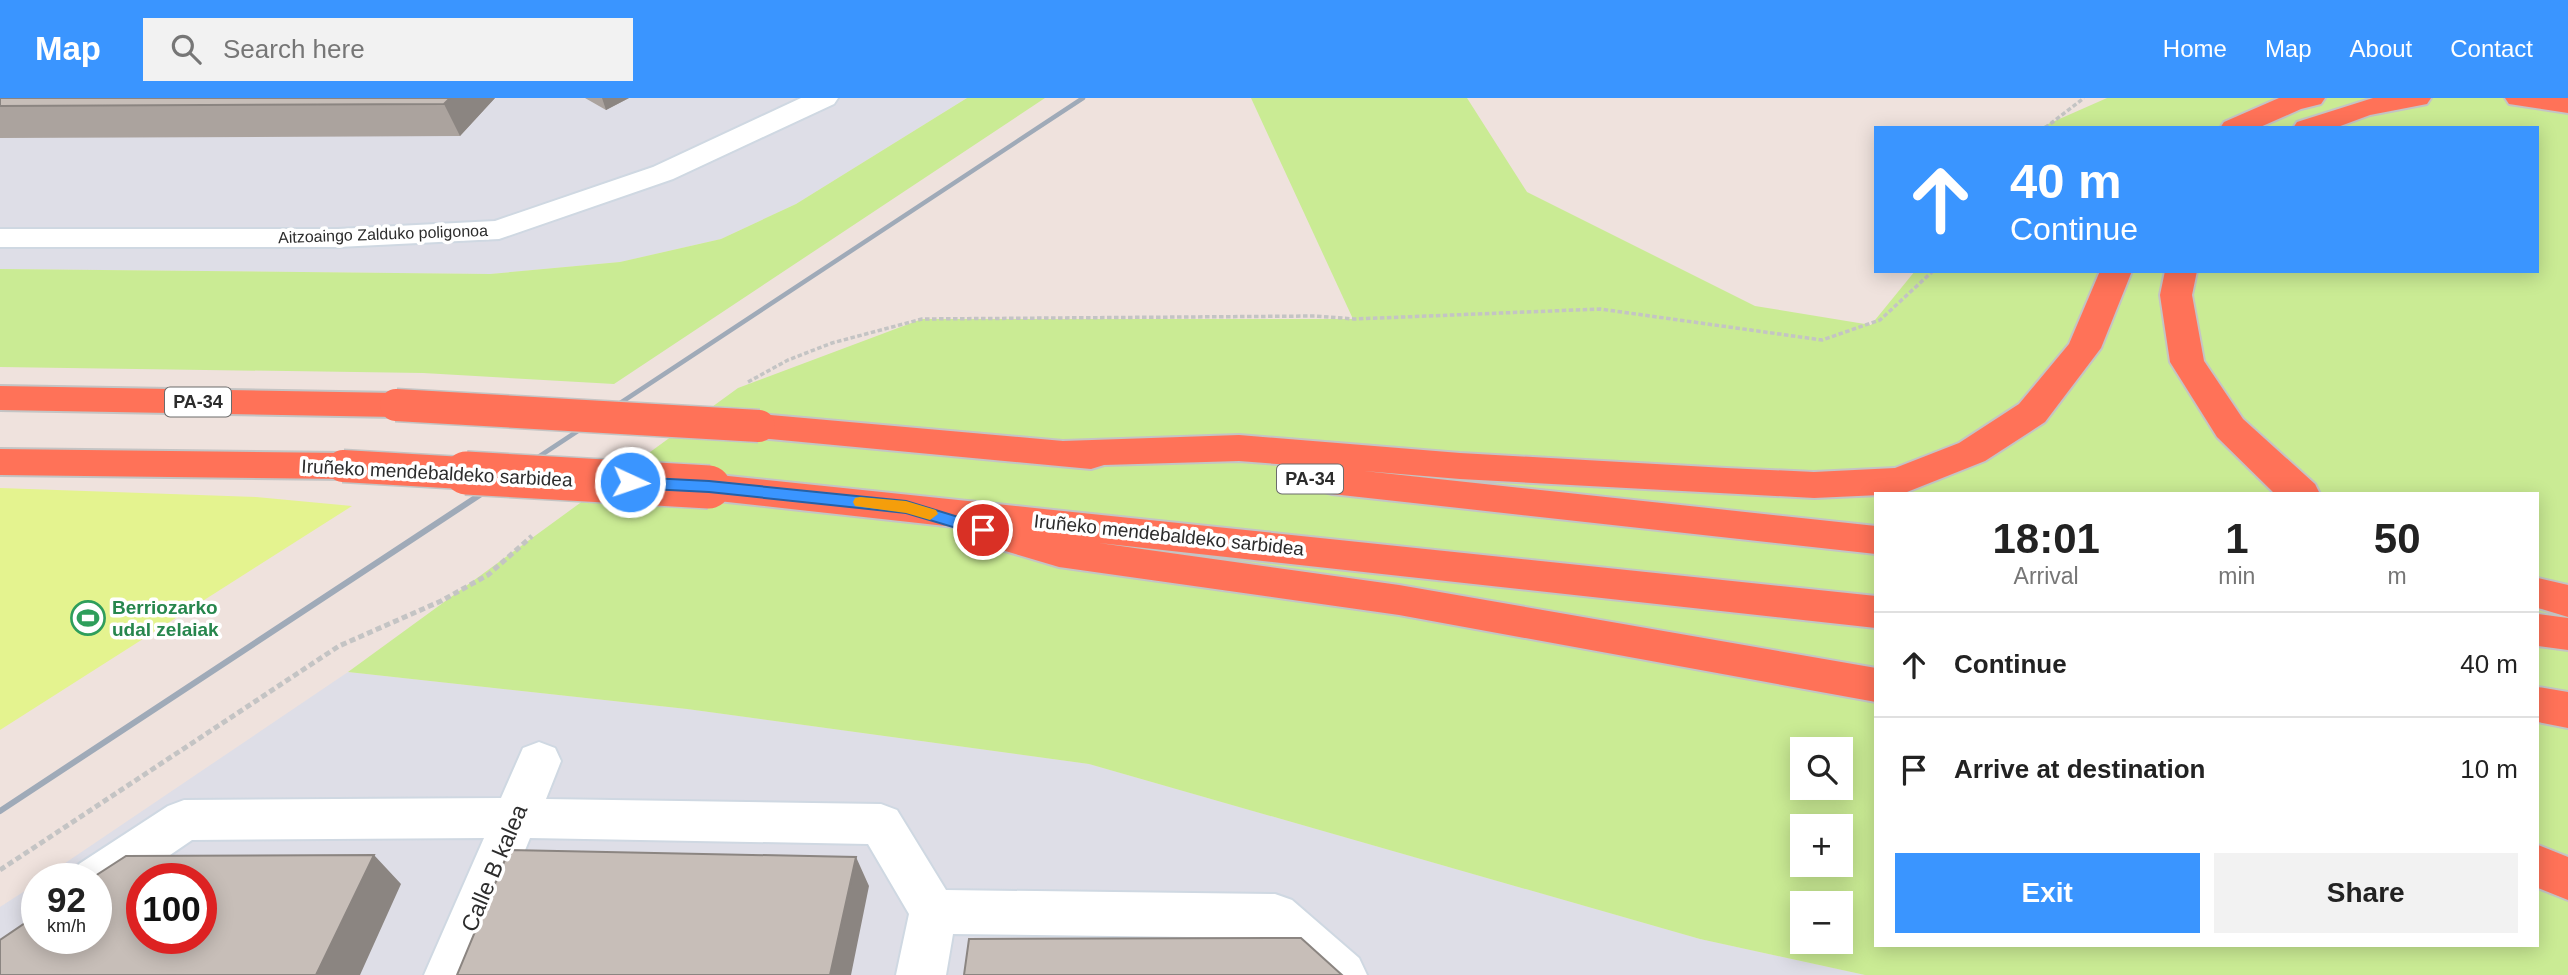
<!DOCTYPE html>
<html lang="en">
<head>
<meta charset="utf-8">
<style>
	body { margin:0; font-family:Helvetica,sans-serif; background:#f2f2f2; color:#222; height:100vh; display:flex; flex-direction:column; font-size:26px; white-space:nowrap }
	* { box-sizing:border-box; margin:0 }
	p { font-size:23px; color:#767676 }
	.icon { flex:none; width:38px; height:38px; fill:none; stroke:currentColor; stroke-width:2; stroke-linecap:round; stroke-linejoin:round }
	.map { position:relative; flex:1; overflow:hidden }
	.panel { position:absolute; left:1874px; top:394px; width:665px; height:455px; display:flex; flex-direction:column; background:#fff; border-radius:0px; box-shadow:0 4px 18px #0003 }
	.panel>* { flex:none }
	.hud { position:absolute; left:1874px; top:28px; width:665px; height:147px; border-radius:0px; box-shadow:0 4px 18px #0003; background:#3a95ff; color:#fff; overflow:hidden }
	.fabs { position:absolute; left:1790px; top:639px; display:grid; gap:14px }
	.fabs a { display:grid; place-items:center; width:63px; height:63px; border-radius:0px; background:#fff; box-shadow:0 4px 18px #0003; font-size:35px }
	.speed { position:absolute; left:21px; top:765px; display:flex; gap:14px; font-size:35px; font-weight:700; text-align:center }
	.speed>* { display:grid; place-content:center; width:91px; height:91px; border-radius:50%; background:#fff; box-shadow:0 4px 18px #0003; line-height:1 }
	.speed small { font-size:18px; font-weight:400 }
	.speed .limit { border:10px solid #d22; background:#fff; color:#111 }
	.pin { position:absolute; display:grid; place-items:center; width:60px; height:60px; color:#fff; margin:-30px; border:4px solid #fff; border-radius:50%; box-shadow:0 2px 7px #0007 }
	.me { position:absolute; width:77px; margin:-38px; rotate:93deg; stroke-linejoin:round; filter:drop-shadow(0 0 5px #0008) }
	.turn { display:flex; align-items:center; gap:24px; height:147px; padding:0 21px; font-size:32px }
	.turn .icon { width:91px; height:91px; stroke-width:2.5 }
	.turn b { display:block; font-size:49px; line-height:60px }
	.eta { display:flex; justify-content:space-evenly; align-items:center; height:119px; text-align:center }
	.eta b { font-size:42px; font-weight:700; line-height:49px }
	.primary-button { display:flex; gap:14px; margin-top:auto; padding:14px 21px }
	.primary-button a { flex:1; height:80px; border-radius:0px; background:#3a95ff; color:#fff; font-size:28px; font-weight:700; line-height:80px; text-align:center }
	.primary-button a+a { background:#f2f2f2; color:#222 }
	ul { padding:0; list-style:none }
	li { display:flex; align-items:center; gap:21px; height:105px; padding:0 21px; border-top:2px solid #e0e0e0 }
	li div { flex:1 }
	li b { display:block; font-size:26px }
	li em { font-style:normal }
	header { display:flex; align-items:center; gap:42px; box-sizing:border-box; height:98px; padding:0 35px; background:#3a95ff; color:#fff }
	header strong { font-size:33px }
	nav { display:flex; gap:38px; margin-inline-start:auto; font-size:24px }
	.search { width:490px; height:63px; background:#f2f2f2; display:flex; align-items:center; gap:18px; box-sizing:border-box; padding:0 24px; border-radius:0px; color:#767676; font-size:26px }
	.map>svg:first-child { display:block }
</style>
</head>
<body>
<header>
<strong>Map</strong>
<div class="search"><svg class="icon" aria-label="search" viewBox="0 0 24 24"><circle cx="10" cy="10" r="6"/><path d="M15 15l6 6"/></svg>Search here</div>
<nav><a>Home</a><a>Map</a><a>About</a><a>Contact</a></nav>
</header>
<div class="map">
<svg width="2568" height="877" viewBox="0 0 2568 877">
	<rect width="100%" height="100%" fill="#efe2dd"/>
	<path fill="#dedee7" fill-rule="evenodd" d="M0 0H967L796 106 721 141 620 164 490 176 0 171Z
		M348 574 687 611 1089 666 1700 841 1865 877H0V809L37 785V840H96V780H43ZM142 780H201V840H142Z"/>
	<path fill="#caeb94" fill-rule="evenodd" d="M967 0H1045L614 286 423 275 0 269V171L490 176 620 164 721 141 796 106Z
		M1251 0H1467L1527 94 1755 208 1871 227 1915 173H2538V30H2039L2107 0H2568V877H1865L1700 841 1089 666 687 611 348 574 738 290 922 221H1353ZM1876 396H2538V847H1876ZM1802 651H1841V690H1802ZM1802 728H1841V766H1802ZM1802 805H1841V844H1802Z"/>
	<path fill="#e4f38f" d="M0 390 256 399 352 408 0 632Z"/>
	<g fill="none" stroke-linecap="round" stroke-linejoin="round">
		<g stroke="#cfd8e2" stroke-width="4">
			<path id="minor" d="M801 0H838L834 6 673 81 499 141 338 149H0V131H338L495 123 653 69Z
				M539 644 555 650 561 663 546 701 881 706 897 712 946 792 1275 796 1292 802 1359 860 1367 877H1306L1265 840 953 836 946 877H896L909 816 868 746 530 740 474 877H424L484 740 192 742 113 796 96 802V780H73L79 766 168 708 184 702 501 700 523 650Z"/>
		</g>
		<g stroke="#c4c4c4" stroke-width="4">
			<path id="motorway" d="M2279 0H2325L2321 6 2301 11 2258 30H2220L2224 24Z
				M2373 0H2431L2427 6 2370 17 2335 30H2293L2297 24Z
				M2505 0H2568V15L2509 6Z
				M2100 173H2132L2101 250 2045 324 1985 363 1902 396 1814 400 1460 381 1364 373 1876 428V456L1332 396 1319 392 1313 383 1319 374 1330 370 1239 363 1104 367 1091 371 759 340 746 337 741 328 746 319 759 316 1063 343 1239 337 1460 355 1726 370 1814 374 1895 370 1959 345 2019 306 2069 246Z
				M2165 173H2197L2192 197 2204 263 2243 321 2315 386 2320 396H2275L2217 339 2170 264 2160 197Z
				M0 288 396 295 408 299 414 307 408 315 396 319 0 312Z
				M0 351 343 355 356 359 361 368 356 377 343 381 0 377Z
				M709 376 1876 498V530L1099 445 1399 487 1876 570V604L1399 517 1059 469 985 447 980 437 982 432 709 402 696 398 690 389 696 380Z
				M2538 480 2568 487V519L2538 510Z
				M2538 516 2568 520V552L2538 548Z
				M2538 589 2568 594V630L2538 624Z
				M2538 747 2568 759V802L2538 790Z"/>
		</g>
		<path stroke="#c4c4c4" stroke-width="3.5" stroke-dasharray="4.5 2.5" stroke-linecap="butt" d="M2045 30 2084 0
			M748 284 788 262 832 245 922 221 1315 218 1354 221 1600 211 1822 242 1880 222 1933 173"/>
		<path stroke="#c4c4c4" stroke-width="5" stroke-dasharray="6 3.5" stroke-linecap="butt" d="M0 772 339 548 441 503 488 477 532 438"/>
		<use href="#minor" fill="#fff" fill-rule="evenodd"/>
		<use href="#motorway" fill="#ff7258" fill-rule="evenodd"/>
		<path stroke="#9faab8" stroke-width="4.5" d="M511 377 1083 0"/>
		<path stroke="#9faab8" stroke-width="6" d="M0 713 513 375"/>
		<g stroke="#c4c4c4" stroke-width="35" stroke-linecap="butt">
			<path id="motorway-bridge-far1" d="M396 307 759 328
				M343 368 497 377"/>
		</g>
		<g stroke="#c4c4c4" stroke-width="46" stroke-linecap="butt">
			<path id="motorway-bridge" d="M466 375 709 389"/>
		</g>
		<use href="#motorway-bridge-far1" stroke="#ff7258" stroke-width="32"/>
		<use href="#motorway-bridge" stroke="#ff7258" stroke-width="43"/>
	</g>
	<path fill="#aba39e" d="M0 0H495L460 38 0 40Z
		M585 0H629L606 12Z"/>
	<path fill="#8b8581" d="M450 0H495L460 38 444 6Z
		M602 0H629L606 12Z
		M374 757 401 786 360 877H316Z
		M856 759 869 788 851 877H830Z"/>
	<path fill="#c7beb8" stroke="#8b8581" stroke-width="2" fill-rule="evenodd" d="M0 0H450L444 6 0 8Z
		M509 752 856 759 830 877H457Z
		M374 757 316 877H0V842L37 817V840H96V780H92L126 758ZM142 780H201V840H142Z
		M1301 840 1342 877H964L969 841Z"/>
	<path fill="#3a95ff" stroke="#2661a6" stroke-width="2" d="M630 379 709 383 906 403 988 428 991 432 983 438 906 415 709 394 630 390 622 384Z"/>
	<path fill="#f59e0b" d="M860 399 906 403 936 412 938 416 930 422 906 415 855 408 853 404 855 400Z"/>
	<defs>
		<g id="stadium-ring" transform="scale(1.75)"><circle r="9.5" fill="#fff" stroke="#2e9e5b" stroke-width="1.5"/><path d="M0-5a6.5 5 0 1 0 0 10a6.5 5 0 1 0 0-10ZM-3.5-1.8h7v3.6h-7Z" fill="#2e9e5b"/></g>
	</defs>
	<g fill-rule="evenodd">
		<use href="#stadium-ring" x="88" y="520"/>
	</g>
	<g text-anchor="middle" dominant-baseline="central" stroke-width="7" stroke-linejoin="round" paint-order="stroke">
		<g font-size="16" fill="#2c2c2c" stroke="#fff">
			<text transform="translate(383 136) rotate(-2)">Aitzoaingo Zalduko poligonoa</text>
		</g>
		<g fill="#fff" stroke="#6b6b6b" stroke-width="2">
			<rect x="165" y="289.5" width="66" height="29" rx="5"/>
			<rect x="1277" y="366.5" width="66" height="29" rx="5"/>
		</g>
		<g font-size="18" font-weight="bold" fill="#2c2c2c">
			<text x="198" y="304">PA-34</text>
			<text x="1310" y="381">PA-34</text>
		</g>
		<g font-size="19" fill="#2c2c2c" stroke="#fff">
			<text transform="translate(437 375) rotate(3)">Iruñeko mendebaldeko sarbidea</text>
			<text transform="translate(1169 437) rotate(6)">Iruñeko mendebaldeko sarbidea</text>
		</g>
		<g font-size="19" font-weight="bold" fill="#27864d" stroke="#fff" text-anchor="start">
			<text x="112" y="509">Berriozarko<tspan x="112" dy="22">udal zelaiak</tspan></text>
		</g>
		<g font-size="23" fill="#2c2c2c" stroke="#fff">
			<text transform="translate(494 770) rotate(-67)">Calle B kalea</text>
		</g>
	</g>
</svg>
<div class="fabs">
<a><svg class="icon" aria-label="search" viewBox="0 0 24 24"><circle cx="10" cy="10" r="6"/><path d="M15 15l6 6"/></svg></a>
<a>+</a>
<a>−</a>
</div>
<div class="speed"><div>92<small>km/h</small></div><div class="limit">100</div></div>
<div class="pin" style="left:983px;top:432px;background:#d93025"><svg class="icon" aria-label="arrive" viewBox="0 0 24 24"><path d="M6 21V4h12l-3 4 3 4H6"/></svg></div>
<svg class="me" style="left:630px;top:384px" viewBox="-20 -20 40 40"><circle r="17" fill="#3a95ff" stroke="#fff" stroke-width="3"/><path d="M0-11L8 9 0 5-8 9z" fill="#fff"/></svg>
<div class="hud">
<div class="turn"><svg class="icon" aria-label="ahead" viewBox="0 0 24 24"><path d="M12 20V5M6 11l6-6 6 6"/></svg><div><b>40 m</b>Continue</div></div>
</div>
<section class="panel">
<div class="eta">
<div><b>18:01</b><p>Arrival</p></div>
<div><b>1</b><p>min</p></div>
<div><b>50</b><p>m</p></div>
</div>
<ul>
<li><svg class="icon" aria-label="ahead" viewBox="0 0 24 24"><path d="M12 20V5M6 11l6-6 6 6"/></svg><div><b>Continue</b></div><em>40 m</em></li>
<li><svg class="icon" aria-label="arrive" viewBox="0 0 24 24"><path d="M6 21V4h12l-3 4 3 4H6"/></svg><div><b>Arrive at destination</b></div><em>10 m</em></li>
</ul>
<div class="primary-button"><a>Exit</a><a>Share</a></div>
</section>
</div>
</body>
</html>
